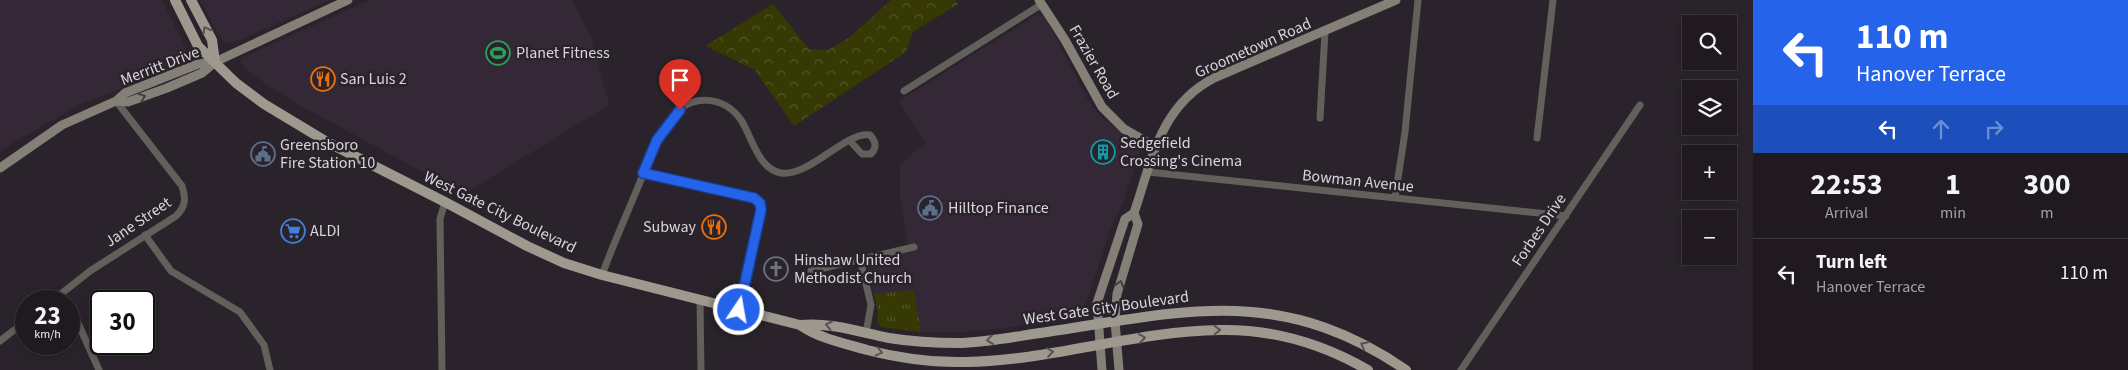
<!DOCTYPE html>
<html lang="en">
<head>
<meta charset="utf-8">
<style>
	body { margin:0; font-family:"Source Sans 3",sans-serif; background:#2d272d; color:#f1f3f6; height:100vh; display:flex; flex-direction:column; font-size:19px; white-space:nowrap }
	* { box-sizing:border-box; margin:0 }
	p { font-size:16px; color:#a2a1a5 }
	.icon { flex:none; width:28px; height:28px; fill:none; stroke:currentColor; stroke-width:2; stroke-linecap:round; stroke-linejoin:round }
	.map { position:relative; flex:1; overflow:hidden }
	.details { display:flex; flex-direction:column; background:#201a20; width:375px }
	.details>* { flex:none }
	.guide { background:#2563eb; color:#fff; overflow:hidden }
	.buttons { position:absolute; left:1682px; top:15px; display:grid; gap:10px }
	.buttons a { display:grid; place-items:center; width:55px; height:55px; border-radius:0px; background:#201a20; box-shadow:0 2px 8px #0003,0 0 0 1px #3d383e; font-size:25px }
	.speed { position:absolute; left:15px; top:290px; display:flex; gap:10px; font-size:25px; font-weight:700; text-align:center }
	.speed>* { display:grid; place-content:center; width:65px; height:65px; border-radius:50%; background:#201a20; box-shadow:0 2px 8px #0003,0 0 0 1px #3d383e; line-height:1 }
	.speed small { font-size:12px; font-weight:400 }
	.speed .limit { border:2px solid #111; border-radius:8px; background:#fff; color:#111 }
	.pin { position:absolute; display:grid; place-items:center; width:42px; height:42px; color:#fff; margin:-51px -21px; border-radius:50% 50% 50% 0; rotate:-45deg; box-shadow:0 0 5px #0007 }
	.pin .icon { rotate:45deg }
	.me { position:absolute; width:55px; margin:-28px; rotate:12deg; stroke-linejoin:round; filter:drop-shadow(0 0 4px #0008) }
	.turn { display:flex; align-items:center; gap:18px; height:105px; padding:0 20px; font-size:22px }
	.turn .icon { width:65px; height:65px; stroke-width:2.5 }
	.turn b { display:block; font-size:35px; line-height:42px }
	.lanes { display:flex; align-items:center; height:48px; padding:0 20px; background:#0003; justify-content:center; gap:25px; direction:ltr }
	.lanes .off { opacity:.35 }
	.eta { display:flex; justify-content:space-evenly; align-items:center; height:85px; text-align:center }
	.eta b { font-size:30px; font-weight:700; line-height:35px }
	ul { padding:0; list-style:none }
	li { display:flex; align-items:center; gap:15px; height:70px; padding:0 20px; border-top:1px solid #3d383e }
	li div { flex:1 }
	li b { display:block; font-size:19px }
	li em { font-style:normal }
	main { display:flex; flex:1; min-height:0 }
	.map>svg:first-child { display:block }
</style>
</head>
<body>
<main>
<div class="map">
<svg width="1753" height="370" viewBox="0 0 1753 370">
	<defs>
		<pattern id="grass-tufts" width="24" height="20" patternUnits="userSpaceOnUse" patternTransform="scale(1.25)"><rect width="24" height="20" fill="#363903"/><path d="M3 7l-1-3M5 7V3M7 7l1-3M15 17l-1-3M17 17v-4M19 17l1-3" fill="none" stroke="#525527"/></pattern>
		<pattern id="forest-crowns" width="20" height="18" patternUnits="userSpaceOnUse" patternTransform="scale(1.25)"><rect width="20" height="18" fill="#363903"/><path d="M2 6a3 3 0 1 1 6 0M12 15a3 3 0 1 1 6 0" fill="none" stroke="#525527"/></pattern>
	</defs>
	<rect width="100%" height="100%" fill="#2a232b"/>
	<path fill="#352836" d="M0 0H162L189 55 187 62 181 66 81 104 23 137 0 152Z
		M200 0H329L231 44 223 42Z
		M370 0H572L592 39 609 105 472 189 467 196 296 103 267 85 245 68 240 61 243 57Z
		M1038 14 1043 16 1057 39 1088 100 1101 117 1141 148 1122 205 1109 232 1085 307 1077 314 1004 328 965 332H921L914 290 874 294 867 266 869 262 909 252 900 197V164L925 143 899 101Z"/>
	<path fill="url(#grass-tufts)" d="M914 290 921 332 881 327 877 322 878 312 874 294Z"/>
	<path fill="url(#forest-crowns)" d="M891 0H955L958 4 913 32 906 52 794 126 755 70 705 46 773 4 809 49 828 50 850 37Z"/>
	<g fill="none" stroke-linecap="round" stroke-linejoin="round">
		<path stroke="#62605b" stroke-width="7" d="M904 91 1042 4
			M1320 118 1325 32
			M1537 138 1553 0
			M1148 172 1566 216
			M643 173 754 198 760 203 761 209 739 310
			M1395 198 1405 132 1418 0
			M145 235 171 271 240 312 264 345 270 370
			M860 259 871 305 866 333
			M811 271 914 247
			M602 275C613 245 626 216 638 187 648 162 656 136 673 116 693 92 725 97 741 120 752 137 758 169 781 173 810 177 847 130 870 135 876 141 877 148 871 154H862L850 141
			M700 300 701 370
			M52 301 90 271 176 216C186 206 186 199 182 186L116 101
			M69 303 99 370
			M0 341 26 321
			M442 370 440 219 445 202
			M1461 370 1640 105"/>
		<path stroke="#848078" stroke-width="9" d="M1039 0 1065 40 1102 107 1124 129 1156 147
			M116 101 128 102 167 88 202 73 214 63
			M0 168 62 125 116 101 125 93 198 64 215 62 348 0
			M1102 370 1097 303 1125 219 1134 213C1152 160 1160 106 1214 78L1396 0
			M1119 370 1115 321 1117 294 1138 224 1134 213"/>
		<path stroke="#9e998f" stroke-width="10" d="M175 0 198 46 236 83 264 104 327 142 445 202 527 246 564 263 602 275 800 325C821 339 843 343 867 350 899 358 932 363 965 362 1050 361 1135 331 1220 330 1272 329 1323 344 1368 370
			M191 0 212 40 215 62
			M800 325C831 322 859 332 889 338 913 342 937 343 961 343 989 342 1018 336 1047 332 1185 311 1281 284 1406 370"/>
	</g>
	<defs><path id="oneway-chevron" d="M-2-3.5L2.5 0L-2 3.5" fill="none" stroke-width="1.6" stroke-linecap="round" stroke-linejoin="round" transform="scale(1.25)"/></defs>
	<g stroke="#585253">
		<use href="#oneway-chevron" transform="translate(206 30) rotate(-117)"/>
		<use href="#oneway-chevron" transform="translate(829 325) rotate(-168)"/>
		<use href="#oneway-chevron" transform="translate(1217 330) rotate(-2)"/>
		<use href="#oneway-chevron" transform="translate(1142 338) rotate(-8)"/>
		<use href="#oneway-chevron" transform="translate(990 340) rotate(173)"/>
		<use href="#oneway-chevron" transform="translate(1364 345) rotate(-152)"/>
		<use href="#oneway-chevron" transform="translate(879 352) rotate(13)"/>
		<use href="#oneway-chevron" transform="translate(1050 352) rotate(-8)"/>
	</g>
	<g stroke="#453f42">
		<use href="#oneway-chevron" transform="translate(142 97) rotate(-21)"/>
		<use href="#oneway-chevron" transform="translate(1120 284) rotate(-73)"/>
	</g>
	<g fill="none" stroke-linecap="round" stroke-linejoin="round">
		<g stroke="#184099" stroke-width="12">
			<path id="route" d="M680 110 657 140 643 173 754 198 760 203 761 210 739 310"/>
		</g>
		<use href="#route" stroke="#2563eb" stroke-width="9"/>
	</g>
	<defs>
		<g id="stadium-ring" transform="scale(1.25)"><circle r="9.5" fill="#2a232b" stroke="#2e9e5b" stroke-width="1.5"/><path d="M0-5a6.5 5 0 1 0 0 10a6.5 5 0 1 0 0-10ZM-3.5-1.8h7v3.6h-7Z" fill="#2e9e5b"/></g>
		<g id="restaurant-ring" transform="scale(1.25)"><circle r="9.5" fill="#2a232b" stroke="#e8710a" stroke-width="1.5"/><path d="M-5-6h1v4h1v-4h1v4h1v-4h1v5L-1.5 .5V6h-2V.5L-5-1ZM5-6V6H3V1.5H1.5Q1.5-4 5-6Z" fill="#e8710a"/></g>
		<g id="building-ring" transform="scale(1.25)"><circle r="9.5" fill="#2a232b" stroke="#0f9aa8" stroke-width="1.5"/><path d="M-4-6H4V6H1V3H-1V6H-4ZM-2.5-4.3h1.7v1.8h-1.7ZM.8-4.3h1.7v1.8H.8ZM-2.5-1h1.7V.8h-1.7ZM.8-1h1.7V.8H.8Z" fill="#0f9aa8"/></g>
		<g id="civic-ring" transform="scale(1.25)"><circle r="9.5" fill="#2a232b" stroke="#5c6f8a" stroke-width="1.5"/><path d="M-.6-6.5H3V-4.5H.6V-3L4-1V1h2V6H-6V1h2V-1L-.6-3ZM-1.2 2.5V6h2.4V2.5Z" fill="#5c6f8a"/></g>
		<g id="supermarket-ring" transform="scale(1.25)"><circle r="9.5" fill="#2a232b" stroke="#3f7fe0" stroke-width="1.5"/><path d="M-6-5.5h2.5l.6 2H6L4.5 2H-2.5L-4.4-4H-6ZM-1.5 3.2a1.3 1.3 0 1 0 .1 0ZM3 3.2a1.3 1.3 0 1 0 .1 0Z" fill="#3f7fe0"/></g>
		<g id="church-ring" transform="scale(1.25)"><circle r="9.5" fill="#2a232b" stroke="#6b7280" stroke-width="1.5"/><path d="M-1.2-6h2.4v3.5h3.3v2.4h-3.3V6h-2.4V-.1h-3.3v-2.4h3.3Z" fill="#6b7280"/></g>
	</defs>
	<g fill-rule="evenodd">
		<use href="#stadium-ring" x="498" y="53"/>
		<use href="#restaurant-ring" x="323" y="79"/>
		<use href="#building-ring" x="1103" y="152"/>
		<use href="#civic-ring" x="263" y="154"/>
		<use href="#civic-ring" x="930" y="208"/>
		<use href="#restaurant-ring" x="714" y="227"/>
		<use href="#supermarket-ring" x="293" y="231"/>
		<use href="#church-ring" x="776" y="269"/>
	</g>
	<g text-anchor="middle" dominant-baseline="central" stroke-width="5" stroke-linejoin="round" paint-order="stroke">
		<g font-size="16" fill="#dad5db" stroke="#2a232b">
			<text transform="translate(1253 48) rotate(-24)">Groometown Road</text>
			<text transform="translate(1094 62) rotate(60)">Frazier Road</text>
			<text transform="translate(160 66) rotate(-21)">Merritt Drive</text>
			<text transform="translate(1358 181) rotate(6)">Bowman Avenue</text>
			<text transform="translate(500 212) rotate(26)">West Gate City Boulevard</text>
			<text transform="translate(138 222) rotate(-34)">Jane Street</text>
			<text transform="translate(1539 230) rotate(-56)">Forbes Drive</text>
			<text transform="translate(1106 308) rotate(-8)">West Gate City Boulevard</text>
		</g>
		<g font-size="16" fill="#dad5db" stroke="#2a232b" text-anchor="start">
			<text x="516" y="53">Planet Fitness</text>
			<text x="340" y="79">San Luis 2</text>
			<text x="1120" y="143">Sedgefield<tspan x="1120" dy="18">Crossing's Cinema</tspan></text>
			<text x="280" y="145">Greensboro<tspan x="280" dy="18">Fire Station 10</tspan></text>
			<text x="948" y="208">Hilltop Finance</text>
			<text x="696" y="227" text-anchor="end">Subway</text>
			<text x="310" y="231">ALDI</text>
			<text x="794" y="260">Hinshaw United<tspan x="794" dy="18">Methodist Church</tspan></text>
		</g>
	</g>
</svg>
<div class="buttons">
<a><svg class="icon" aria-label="search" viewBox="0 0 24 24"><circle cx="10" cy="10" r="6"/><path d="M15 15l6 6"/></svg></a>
<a><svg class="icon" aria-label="layers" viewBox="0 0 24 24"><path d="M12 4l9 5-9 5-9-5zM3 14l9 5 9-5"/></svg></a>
<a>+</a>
<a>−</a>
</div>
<div class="speed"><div>23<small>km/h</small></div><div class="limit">30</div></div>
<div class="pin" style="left:680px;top:110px;background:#d93025"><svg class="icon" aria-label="arrive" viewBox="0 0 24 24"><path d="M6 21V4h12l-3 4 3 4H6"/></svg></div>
<svg class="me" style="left:739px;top:310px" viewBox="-20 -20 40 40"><circle r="17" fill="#2563eb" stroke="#fff" stroke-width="3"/><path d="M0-11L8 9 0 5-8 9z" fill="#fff"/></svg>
</div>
<section class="details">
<div class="guide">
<div class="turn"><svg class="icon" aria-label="left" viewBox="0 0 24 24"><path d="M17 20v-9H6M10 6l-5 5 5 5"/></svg><div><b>110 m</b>Hanover Terrace</div></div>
<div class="lanes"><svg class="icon" aria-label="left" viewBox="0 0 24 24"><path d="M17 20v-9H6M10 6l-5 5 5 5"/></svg><svg class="icon off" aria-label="ahead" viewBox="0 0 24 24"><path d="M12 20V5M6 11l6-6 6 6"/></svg><svg class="icon off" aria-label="right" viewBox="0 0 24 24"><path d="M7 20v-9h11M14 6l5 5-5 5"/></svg></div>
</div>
<div class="eta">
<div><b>22:53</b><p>Arrival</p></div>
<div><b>1</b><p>min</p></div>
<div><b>300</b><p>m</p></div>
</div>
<ul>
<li><svg class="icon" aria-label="left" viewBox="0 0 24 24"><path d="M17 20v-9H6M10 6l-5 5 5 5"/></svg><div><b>Turn left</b><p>Hanover Terrace</p></div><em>110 m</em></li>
</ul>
</section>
</main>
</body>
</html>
